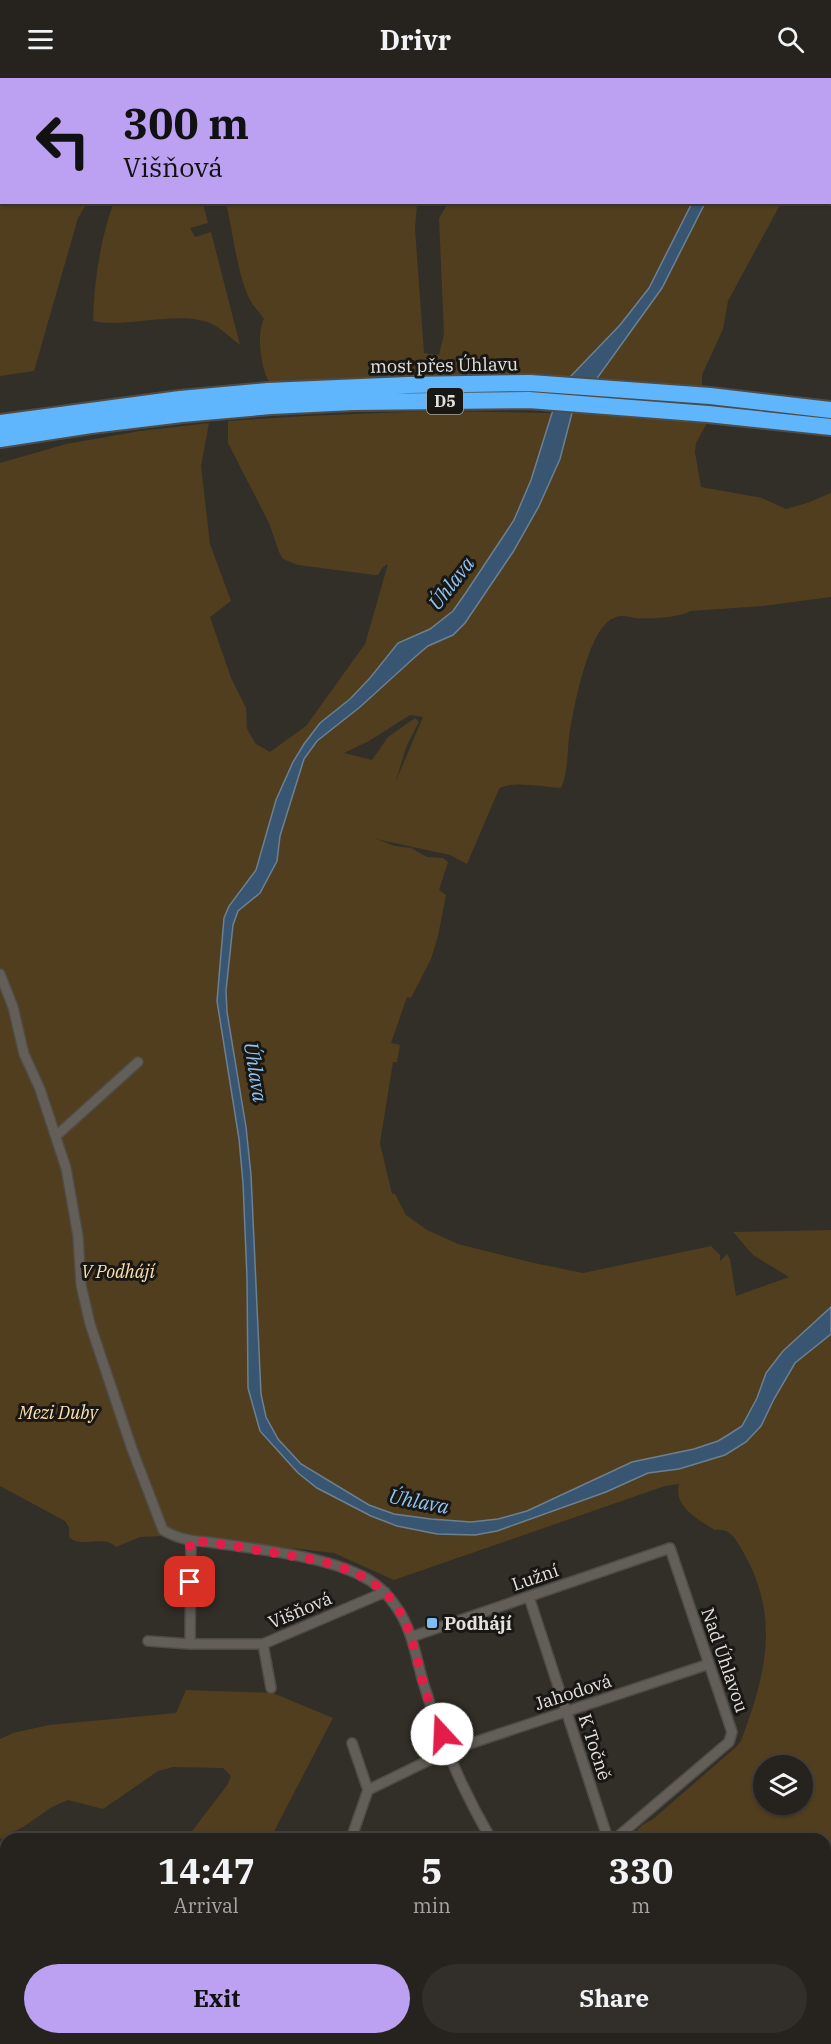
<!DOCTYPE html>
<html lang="en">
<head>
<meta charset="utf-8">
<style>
	body { margin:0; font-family:"IBM Plex Serif",serif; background:#322f2b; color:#f1f3f6; height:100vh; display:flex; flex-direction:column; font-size:22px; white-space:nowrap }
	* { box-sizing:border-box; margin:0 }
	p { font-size:20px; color:#a4a4a4 }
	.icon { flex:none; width:33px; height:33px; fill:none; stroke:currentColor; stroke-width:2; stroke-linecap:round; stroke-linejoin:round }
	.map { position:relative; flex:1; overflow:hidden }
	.drawer { position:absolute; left:0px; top:1755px; width:831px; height:212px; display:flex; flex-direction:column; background:#26231e; border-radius:18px 18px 0 0; box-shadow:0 2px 4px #0004,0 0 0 2px #42403c }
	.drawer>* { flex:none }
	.banner { position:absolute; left:0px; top:0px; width:831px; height:126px; box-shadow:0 2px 4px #0004,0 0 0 2px #42403c; background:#bca0f2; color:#111; overflow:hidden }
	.buttons { position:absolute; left:753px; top:1677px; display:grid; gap:12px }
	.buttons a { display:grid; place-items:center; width:60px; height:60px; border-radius:50%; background:#26231e; box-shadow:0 2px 4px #0004,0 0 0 2px #42403c; font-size:30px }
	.pin { position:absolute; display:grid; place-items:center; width:51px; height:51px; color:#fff; margin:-26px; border-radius:12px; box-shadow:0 3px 9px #0006 }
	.me { position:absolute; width:66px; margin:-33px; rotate:340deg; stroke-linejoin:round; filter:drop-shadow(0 0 4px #0008) }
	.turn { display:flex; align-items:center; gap:21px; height:126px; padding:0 24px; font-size:27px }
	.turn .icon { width:78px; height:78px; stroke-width:2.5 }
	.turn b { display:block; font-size:42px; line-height:51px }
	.eta { display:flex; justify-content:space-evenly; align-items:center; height:102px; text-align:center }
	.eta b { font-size:36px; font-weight:700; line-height:42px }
	.button { display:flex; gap:12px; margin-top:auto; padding:12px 24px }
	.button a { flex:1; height:69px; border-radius:36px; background:#bca0f2; color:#111; font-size:24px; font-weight:700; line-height:69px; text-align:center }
	.button a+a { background:#322f2b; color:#f1f3f6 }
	header { display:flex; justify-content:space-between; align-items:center; height:78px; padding:0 24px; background:#26231e; font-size:27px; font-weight:700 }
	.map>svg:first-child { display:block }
</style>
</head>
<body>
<header><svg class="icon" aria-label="menu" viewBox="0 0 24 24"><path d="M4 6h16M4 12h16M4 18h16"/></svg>Drivr<svg class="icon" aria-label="search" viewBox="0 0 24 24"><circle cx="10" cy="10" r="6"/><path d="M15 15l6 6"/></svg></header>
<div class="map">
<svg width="831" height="1966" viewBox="0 0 831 1966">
	<rect width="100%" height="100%" fill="#322f28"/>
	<path fill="#503e1e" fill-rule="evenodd" d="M0 0H153V2H2V124L87 125 78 140 34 293 0 298Z
		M213 0H422V1H213Z
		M429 0H734V1L429 2Z
		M114 124 203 125 208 145 190 150 195 159 211 154 240 267C232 261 223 252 214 247 182 230 129 251 93 243 94 204 100 161 114 124Z
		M226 125H417L415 151 424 275 439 277 444 256 439 140 448 125H692L649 210 620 247 570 299 406 297 269 304C261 290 256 256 264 241 260 235 254 229 250 222 237 197 233 153 226 125Z
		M705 125H781L728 223 723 251 702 297V308L598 300 662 210Z
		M432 333 552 335 531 402 514 442 467 513 453 533 430 551 398 565 370 600 304 666 293 684 276 722 256 792 229 828 224 840 217 923 239 1061 243 1105 247 1200 260 1353 298 1395 397 1448 475 1457 497 1453 606 1414 648 1395 679 1391 725 1377 746 1364 761 1348 774 1321 795 1285 831 1256V1952L825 1953V1761H629L642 1747 652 1742 736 1669 741 1663C766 1596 781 1538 742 1472 735 1460 730 1450 715 1452 698 1442 673 1428 679 1406L665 1408 394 1502 334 1475 183 1457 140 1459 116 1469C103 1456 81 1471 69 1459V1449L65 1443 0 1408V385L66 366 140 353 209 345 201 388 210 466 231 523 210 539 231 600 246 630 247 651 256 666 270 674 306 648 365 566 388 486 383 489 378 497H375L298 487 283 481 279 474 269 445 228 365V343L305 338ZM764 1688H802V1726H764Z
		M572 335 707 345 696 365 695 374 701 409 762 420 786 431 807 425 831 415V519L763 528 690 533C679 540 649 541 635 540 625 538 619 536 609 543 587 558 573 633 569 660 567 677 568 695 561 710 545 709 511 702 499 711L467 786 450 777 376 761 395 768 411 770 427 779 443 780 448 784 439 812 446 817 438 858 431 881 411 920 407 919 391 965 400 967 397 984H393L380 1065 392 1116H395L406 1137 427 1152 458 1166 534 1185 583 1195 711 1168 720 1177V1183L727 1176 730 1181 736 1218 789 1199 753 1177 733 1154 831 1152V1229L783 1273 766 1295 757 1320 743 1348 718 1363 694 1371 632 1384 527 1433 498 1441 471 1444 431 1441 394 1436 369 1427 301 1386 278 1361 266 1339 261 1316 251 1097 246 1049 227 934 226 913 233 847 238 833 260 815 277 783 280 758 304 681 317 663 360 629 415 579 428 568 453 557 465 545 513 474 539 428 560 381ZM410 637 423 639 395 705 407 667 419 644 415 640 388 659 372 682 344 675 369 663Z
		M186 1612 273 1615 333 1640 270 1761H186L228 1706 231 1698 223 1690 173 1689 158 1693 103 1731 68 1722 52 1729 23 1749 0 1761V1661L13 1655 49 1647 176 1635Z
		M473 1960H620L621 1966H466L470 1965Z
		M48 1961V1960L166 1961 163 1966H44Z
		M675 1961H796L779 1966H679Z"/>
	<path fill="#385671" stroke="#6c8092" stroke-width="1.5" d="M692 125H705L662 210 572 335 560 381 539 428 513 474 465 545 453 557 428 568 415 579 360 629 317 663 304 681 280 758 277 783 260 815 238 833 233 847 226 913 227 934 246 1049 251 1097 261 1316 266 1339 278 1361 301 1386 369 1427 394 1436 431 1441 471 1444 498 1441 527 1433 632 1384 694 1371 718 1363 728 1357 742 1348 757 1320 766 1295 783 1273 831 1229V1256L795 1285 774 1321 761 1348 746 1364 725 1377 679 1391 648 1395 606 1414 497 1453 475 1457 437 1456 397 1448 371 1438 317 1410 298 1395 260 1353 248 1310 247 1200 243 1105 239 1061 217 923 224 840 229 828 256 792 276 722 293 684 304 666 320 645 350 621 370 600 398 565 430 551 453 533 467 513 514 442 531 402 552 335 570 299 620 247 649 210Z
		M831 1952V1966H779L796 1961 825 1960V1953Z"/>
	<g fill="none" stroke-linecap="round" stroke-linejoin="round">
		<g stroke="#4f4c46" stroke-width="12">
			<path id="street" d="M0 896 13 929 24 976 40 1011 66 1090 78 1158 81 1207 90 1246 132 1371 163 1452C178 1461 192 1463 209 1464 255 1471 320 1477 360 1497 375 1504 388 1516 397 1530 413 1553 416 1581 424 1607 440 1660 463 1713 491 1761
				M56 1058 138 984
				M529 1519 608 1761
				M411 1559 670 1470 732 1654 729 1664 615 1761
				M148 1563 190 1566H263L385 1514
				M190 1566 191 1463
				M263 1566 271 1610
				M352 1665 368 1712 448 1673 709 1586
				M351 1761 368 1712
				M241 1966 244 1960
				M373 1966 380 1960"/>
		</g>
		<g stroke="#4f4c46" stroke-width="16">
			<path id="secondary" d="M656 1960 661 1966
				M397 1966 404 1960"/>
		</g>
		<g stroke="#4f4c46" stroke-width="20">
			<path id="highway" d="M0 345 180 321 268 313 408 307 530 305 710 318 831 332
				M0 361 91 347 182 336 271 328 353 324 529 322 708 336 831 349"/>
		</g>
		<use href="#street" stroke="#635f58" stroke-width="9"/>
		<use href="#secondary" stroke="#62798a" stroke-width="14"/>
		<use href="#highway" stroke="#60b6fd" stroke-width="16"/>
	</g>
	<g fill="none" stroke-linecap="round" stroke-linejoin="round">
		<path stroke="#e11d48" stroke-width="10" stroke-dasharray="0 18" d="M190 1504V1463C215 1464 239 1469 263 1473 310 1481 370 1486 398 1531 412 1553 416 1579 423 1605 428 1622 435 1639 442 1656"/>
	</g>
	<rect fill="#7bbef8" stroke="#191714" stroke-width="2" x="426" y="1539" width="12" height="12" rx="3"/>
	<g text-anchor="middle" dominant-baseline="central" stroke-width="6" stroke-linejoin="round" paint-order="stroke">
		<rect fill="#191714" stroke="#a7a5a1" stroke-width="1.5" x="427" y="310" width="36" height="26" rx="4.5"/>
		<g font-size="16" font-weight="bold" fill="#e4e2de">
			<text x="445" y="323">D5</text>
		</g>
		<g font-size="18" fill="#e4e2de" stroke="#191714">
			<text transform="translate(444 287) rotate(-1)">most přes Úhlavu</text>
			<text transform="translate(535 1499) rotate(-19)">Lužní</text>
			<text transform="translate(300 1532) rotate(-23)">Višňová</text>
			<text transform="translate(725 1582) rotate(71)">Nad Úhlavou</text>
			<text transform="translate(573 1614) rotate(-18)">Jahodová</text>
			<text transform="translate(595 1669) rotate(72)">K Točně</text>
		</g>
		<g font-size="18" font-style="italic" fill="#fde0af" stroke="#191714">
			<text x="118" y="1193">V Podhájí</text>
			<text x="58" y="1334">Mezi Duby</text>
		</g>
		<g font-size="18" font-weight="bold" fill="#e4e2de" stroke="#191714" text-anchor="start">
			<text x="444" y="1545">Podhájí</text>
		</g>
		<g font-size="20" font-style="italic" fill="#8fc4f3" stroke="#191714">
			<text transform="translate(451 505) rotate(-52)">Úhlava</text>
			<text transform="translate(256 994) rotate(81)">Úhlava</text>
			<text transform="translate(419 1423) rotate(11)">Úhlava</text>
		</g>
	</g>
</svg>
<div class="buttons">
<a><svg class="icon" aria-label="layers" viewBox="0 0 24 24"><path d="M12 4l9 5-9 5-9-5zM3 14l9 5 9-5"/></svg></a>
</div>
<div class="pin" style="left:190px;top:1504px;background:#d93025"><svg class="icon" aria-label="arrive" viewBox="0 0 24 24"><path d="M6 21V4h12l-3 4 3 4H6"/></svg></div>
<svg class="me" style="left:442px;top:1656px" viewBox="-20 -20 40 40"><circle r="19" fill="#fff"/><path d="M0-13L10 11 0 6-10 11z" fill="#e11d48"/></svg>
<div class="banner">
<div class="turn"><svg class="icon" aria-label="left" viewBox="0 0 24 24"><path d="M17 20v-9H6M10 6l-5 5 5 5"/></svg><div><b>300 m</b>Višňová</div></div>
</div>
<section class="drawer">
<div class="eta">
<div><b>14:47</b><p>Arrival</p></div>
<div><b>5</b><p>min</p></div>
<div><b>330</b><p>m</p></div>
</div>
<div class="button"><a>Exit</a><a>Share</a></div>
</section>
</div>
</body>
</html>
